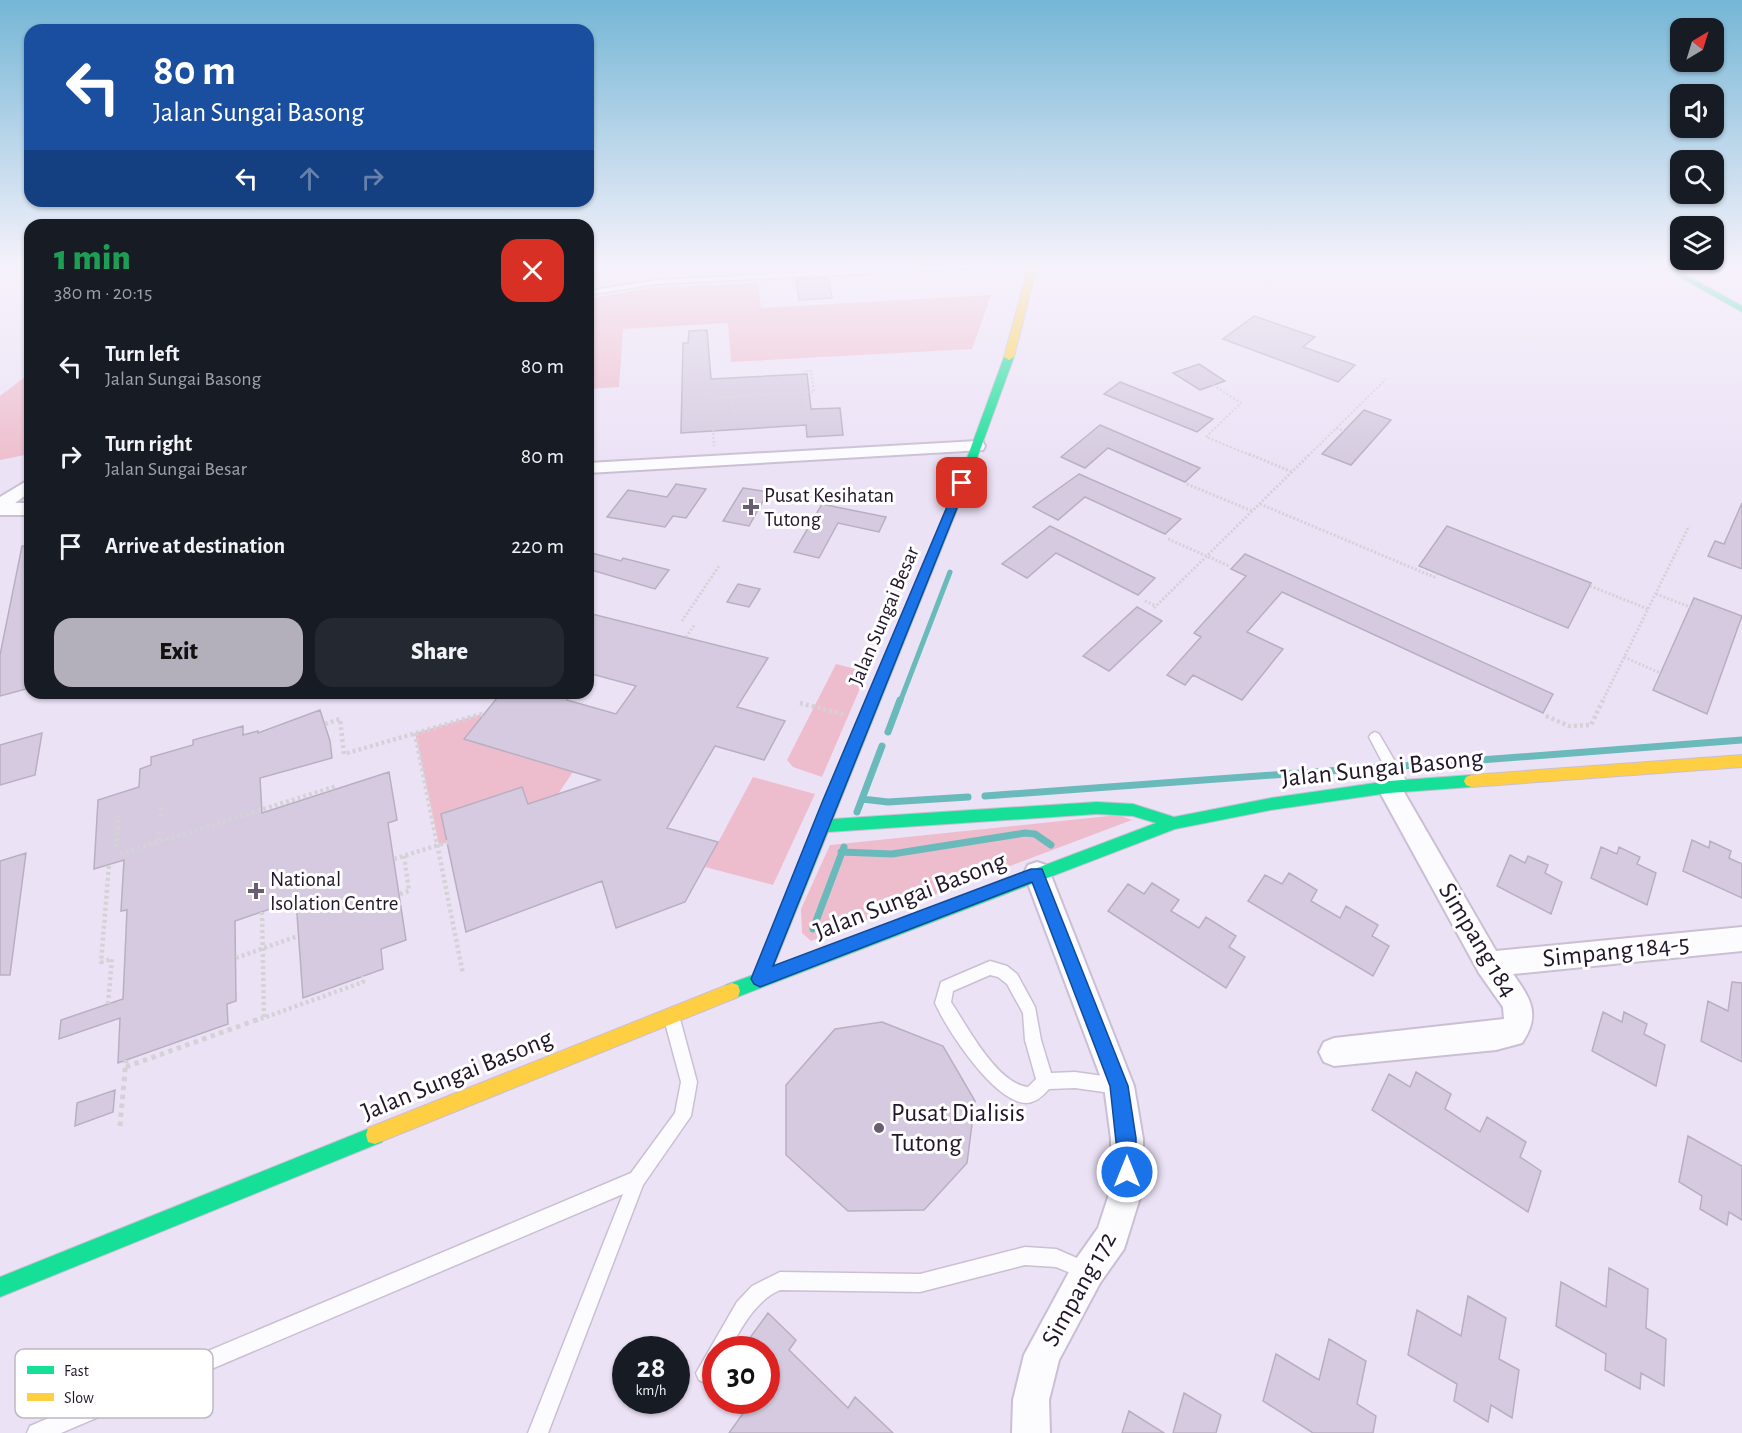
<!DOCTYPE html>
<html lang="en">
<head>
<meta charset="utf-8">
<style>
	body { margin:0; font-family:"Alegreya Sans",sans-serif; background:#242831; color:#f1f3f6; height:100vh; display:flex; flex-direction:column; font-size:22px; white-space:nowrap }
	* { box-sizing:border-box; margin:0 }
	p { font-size:20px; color:#9ea1a6 }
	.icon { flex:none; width:33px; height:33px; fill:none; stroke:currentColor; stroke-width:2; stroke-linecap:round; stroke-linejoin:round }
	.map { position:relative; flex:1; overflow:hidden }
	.sheet { position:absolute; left:24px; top:219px; width:570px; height:480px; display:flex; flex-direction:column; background:#171b24; border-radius:18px; box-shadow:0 2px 4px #0004 }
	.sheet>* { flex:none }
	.top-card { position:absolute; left:24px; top:24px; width:570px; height:183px; border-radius:18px; box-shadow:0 2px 4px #0004; background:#1a4fa0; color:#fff; overflow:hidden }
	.needle { width:39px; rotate:38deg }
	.buttons { position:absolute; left:1670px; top:18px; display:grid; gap:12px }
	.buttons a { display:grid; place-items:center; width:54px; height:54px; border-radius:12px; background:#171b24; box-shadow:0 2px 4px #0004; font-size:30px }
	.speed { position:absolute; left:612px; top:1336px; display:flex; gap:12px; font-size:30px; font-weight:700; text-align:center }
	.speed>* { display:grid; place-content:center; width:78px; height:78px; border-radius:50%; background:#171b24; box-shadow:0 2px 4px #0004; line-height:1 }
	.speed small { font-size:15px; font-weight:400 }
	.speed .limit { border:9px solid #d22; background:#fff; color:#111 }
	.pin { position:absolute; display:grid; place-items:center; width:51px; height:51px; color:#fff; margin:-26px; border-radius:12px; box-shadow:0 3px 9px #0006 }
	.me { position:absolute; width:66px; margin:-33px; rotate:0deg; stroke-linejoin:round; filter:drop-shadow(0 0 4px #0008) }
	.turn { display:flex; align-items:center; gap:21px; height:126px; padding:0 30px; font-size:27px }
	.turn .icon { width:78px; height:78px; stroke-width:2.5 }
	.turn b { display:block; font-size:42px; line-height:51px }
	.lanes { display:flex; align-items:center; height:57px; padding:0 30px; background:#0003; justify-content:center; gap:30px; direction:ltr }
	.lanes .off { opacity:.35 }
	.round { display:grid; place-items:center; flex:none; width:63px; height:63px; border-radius:18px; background:#242831 }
	.head { display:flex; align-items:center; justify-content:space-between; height:102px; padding:0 30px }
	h1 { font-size:36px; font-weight:800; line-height:45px; color:#1e9e55 }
	.button { display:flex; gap:12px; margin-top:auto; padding:12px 30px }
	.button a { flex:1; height:69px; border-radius:18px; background:#b4b0bb; color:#111; font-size:24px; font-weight:800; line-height:69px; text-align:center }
	.button a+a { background:#242831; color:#f1f3f6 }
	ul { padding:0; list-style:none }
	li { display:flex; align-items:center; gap:18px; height:90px; padding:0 30px }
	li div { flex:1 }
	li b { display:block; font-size:22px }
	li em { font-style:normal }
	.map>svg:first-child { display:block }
</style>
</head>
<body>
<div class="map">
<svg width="1742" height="1433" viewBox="0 0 1742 1433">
	<rect width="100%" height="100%" fill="#ece2f6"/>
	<path fill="#eebdcd" d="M758 283 761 308 991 295 972 349 731 362 728 323 623 329 619 387 588 389V299L648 288Z
		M30 373V454L0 460V396Z
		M836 664 867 672 822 777 793 767 787 760Z
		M485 713 464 739 573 772 558 794 528 804 522 787 442 814 448 842 439 845 415 733Z
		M753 777 815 794 773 885 705 867Z
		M1118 815 1132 820 811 941 802 933 801 909 830 845Z"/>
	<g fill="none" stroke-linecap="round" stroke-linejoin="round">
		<path stroke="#6ababb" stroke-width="5" d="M900 702 950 572"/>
		<path stroke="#6ababb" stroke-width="7" d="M888 732 900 700
			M1402 766 1742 740
			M985 796 1382 767
			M862 799 888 802 968 797
			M857 812 882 746
			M841 852 892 854 1025 833 1035 834 1051 845
			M813 929 844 847"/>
	</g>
	<path fill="#d5cadf" stroke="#b9afc2" stroke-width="1.5" d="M828 278 832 298 799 300 796 279Z
		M1254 316 1315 337 1303 347 1355 365 1338 382 1223 339Z
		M707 330 711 379 807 374 811 409 840 408 843 435 807 437 806 425 681 433 683 343H688L689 331Z
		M1199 364 1225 381 1200 390 1173 373Z
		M1120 382 1163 399 1213 419 1197 432 1104 394Z
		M1364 410 1391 420 1351 465 1322 454Z
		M1100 425 1200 468 1185 482 1108 448 1085 468 1061 457Z
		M1079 474 1181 519 1165 534 1085 497 1058 520 1033 507Z
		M676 484 706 489 686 518 673 516 665 527 607 517 628 490 667 497Z
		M743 488 768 492 749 526 723 521Z
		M1742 503V569L1708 556 1715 541 1724 544Z
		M822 504 836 507 886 517 879 532 838 523 819 558 794 552Z
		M1050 526 1155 578 1138 595 1056 553 1027 578 1002 564Z
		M1447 526 1591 583 1568 628 1419 566Z
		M22 546 30 547V688L0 696V655Z
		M588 552 621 561 623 558 669 570 655 589 588 569Z
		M1245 554 1553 694 1543 713 1282 592 1247 632 1283 649 1242 700 1193 675 1185 685 1167 675 1201 637 1194 633 1246 576 1231 569Z
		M738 584 760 589 749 607 727 602Z
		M1694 598 1742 616 1707 714 1653 690Z
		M1137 607 1162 621 1109 671 1083 656Z
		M588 613 768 658 737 707 785 721 764 760 715 746 667 828 718 842 685 902 616 928 602 881 466 932 441 814 522 787 528 804 600 780 464 739 501 693H573L567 700 616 714 636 686 588 673Z
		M320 710 330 741 332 758 260 778 262 813 389 772 397 820 388 823 406 940 381 949 383 969 303 998 296 900 235 921 236 1001 227 1004 228 1024 118 1063 120 1018 59 1039 61 1020 123 999 127 910 121 911 124 860 94 869 98 800 139 787 140 769 151 765V757L193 745V740L243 726V735L258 731V733Z
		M42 733 35 775 0 785V745Z
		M1692 840 1709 848 1710 841 1731 851 1729 858 1742 864V898L1683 871Z
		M1601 847 1617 854 1619 847 1640 857 1637 864 1656 873 1647 905 1591 878Z
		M26 853 10 975H0V861Z
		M1510 855 1525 863 1528 856 1548 865 1545 873 1562 882 1551 914 1497 886Z
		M1289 873 1317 890 1311 901 1340 918 1346 906 1378 925 1372 936 1389 946 1373 976 1248 901 1265 875 1282 884Z
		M1152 883 1179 900 1171 911 1199 928 1206 917 1236 936 1229 947 1245 957 1226 988 1108 911 1128 884 1144 894Z
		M1732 982 1742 983V1062L1701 1041 1708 1001 1728 1011Z
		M1603 1012 1622 1022 1624 1012 1647 1024 1644 1034 1665 1045 1656 1086 1592 1051Z
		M882 1022 943 1046 975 1101 967 1163 924 1210 848 1211 786 1155V1085L835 1029Z
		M1416 1072 1451 1094 1445 1109 1480 1132 1487 1117 1526 1142 1520 1157 1541 1171 1528 1212 1372 1110 1389 1074 1410 1087Z
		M115 1090 113 1112 75 1126 77 1103Z
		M1688 1136 1742 1166V1220L1729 1212 1727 1225 1700 1209 1702 1196 1679 1182Z
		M1609 1268 1648 1289 1646 1328 1666 1339 1664 1386 1641 1373 1640 1389 1605 1370 1606 1354 1556 1326 1561 1282 1606 1307Z
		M1468 1296 1506 1318 1499 1359 1519 1370 1512 1418 1491 1405 1488 1422 1454 1401 1457 1384 1408 1355 1417 1310 1461 1336Z
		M768 1313 796 1340 789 1350 848 1408 855 1397 893 1433H729L744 1412 733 1401H766V1350H741Z
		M1329 1339 1366 1361 1357 1404 1376 1416 1373 1433H1313L1263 1401 1276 1354 1319 1380Z
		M1184 1393 1221 1415 1216 1433H1173Z
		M1129 1411 1164 1433H1122Z"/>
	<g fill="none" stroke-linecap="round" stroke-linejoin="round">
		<g stroke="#cabfd3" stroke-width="3">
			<path id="lane" d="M950 265H997L994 267 657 284 588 295V291L657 280Z
				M1375 732 1379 734 1407 782 1408 786 1407 790 1402 791 1397 790 1369 737 1371 734Z
				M990 961 1007 966 1017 974 1035 1007 1041 1040 1051 1073 1075 1072 1118 1078 1124 1080 1126 1086 1124 1092 1118 1094 1075 1088 1049 1089C1043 1096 1035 1103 1026 1103 994 1102 947 1030 935 1003L941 982ZM990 975 998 977 1007 984 1023 1013 1025 1040 1036 1079 1028 1087C997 1084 967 1026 951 1002L953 991Z
				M672 1012 677 1014 680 1019 697 1082 691 1116 643 1185 548 1433H528L623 1194 61 1433H27L30 1426 631 1173 675 1113 681 1082 664 1019 667 1014Z
				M1025 1247 1056 1249 1093 1265 1096 1271 1093 1277 1087 1280 1056 1267 1025 1265 920 1292 780 1290C755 1301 742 1327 729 1350H716C716 1363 719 1377 706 1383L699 1380 696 1373 737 1302 752 1286 780 1272 920 1274Z"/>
		</g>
		<g stroke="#cabfd3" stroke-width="4">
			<path id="street" d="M977 441 983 442 985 446 983 450 588 473V463Z
				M30 479V492L15 503H30V515H0V497Z
				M1389 777 1397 780 1496 951 1742 927V951L1513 974C1531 999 1541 1015 1522 1043L1496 1050 1334 1066 1324 1062 1319 1052 1324 1042 1334 1038 1504 1019 1503 1007 1479 973 1377 787 1381 780Z
				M1037 862 1046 865 1050 873 1134 1086 1143 1139V1188L1124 1249 1100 1283 1059 1360 1049 1400 1050 1433H1012L1013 1400 1024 1355 1076 1259 1098 1228 1111 1188V1139L1104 1086 1024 873 1028 865Z"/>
		</g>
		<g stroke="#cabfd3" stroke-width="2">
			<path id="fast" d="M1658 265H1668L1742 306V312Z
				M1009 354 1014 357 969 480 833 819 1097 802 1133 804 1174 817 1271 798 1389 781 1471 775 1476 777 1478 781 1476 785 1471 787 1389 793 1271 810 1175 829 732 999 726 997 724 991 726 985 753 975 814 829 813 826 817 821 959 480 1004 357ZM1097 814 1133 816 1156 823 773 968 828 832Z
				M375 1126 382 1128 384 1135 382 1142 0 1297V1277Z"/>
		</g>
		<g stroke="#cabfd3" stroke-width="2">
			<path id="slow" d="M1029 265H1037L1014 357 1009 360 1004 357Z
				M1742 755V767L1471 787 1466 785 1464 781 1466 777 1471 775Z
				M732 983 738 985 740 991 738 997 375 1144 368 1142 366 1135 368 1128Z"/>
		</g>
		<path stroke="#d5d2d7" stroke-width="2" stroke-dasharray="2 2" stroke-linecap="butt" d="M1213 385 1241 403 1206 437 1252 456
			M806 392 809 411
			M732 397 734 416
			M711 398 814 392 811 371H803
			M810 425V429
			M1336 428 1344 431
			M705 429 717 428
			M713 429 714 446
			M1308 456 1386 379"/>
		<path stroke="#d5d2d7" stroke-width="3" stroke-dasharray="2 2" stroke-linecap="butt" d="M1249 454 1292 472
			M1187 484 1252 511
			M1260 504 1434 577 1437 574
			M1168 539 1229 566
			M1590 586 1648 609
			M1656 594 1690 607
			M1145 601 1156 606
			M1154 608 1310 454
			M682 621 719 566
			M686 637 695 624
			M1624 657 1660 673
			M1602 702 1689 526"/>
		<path stroke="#d5d2d7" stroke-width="4.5" stroke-dasharray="3 3" stroke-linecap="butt" d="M800 703 843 714
			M1546 716 1569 726 1591 725 1603 700
			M325 724 340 719 344 754 485 713
			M415 733 463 974
			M160 816 161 807
			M159 831V842
			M116 847 119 816
			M120 854 337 786
			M394 859 448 842
			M400 894 409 891 404 855
			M262 912 264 1017
			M236 958 298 936
			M108 1004 112 959 101 962 109 865
			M255 1021 363 982V976"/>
		<path stroke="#d5d2d7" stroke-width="5" stroke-dasharray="4.5 4.5" stroke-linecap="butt" d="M126 1067 259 1019
			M120 1126 126 1060"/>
		<use href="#lane" fill="#fcfbfe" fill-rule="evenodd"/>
		<use href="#street" fill="#fcfbfe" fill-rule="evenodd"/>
		<use href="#fast" fill="#16e098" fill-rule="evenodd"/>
		<use href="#slow" fill="#ffcf43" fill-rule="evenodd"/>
	</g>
	<linearGradient id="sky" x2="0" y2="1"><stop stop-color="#75b6d6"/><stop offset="0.57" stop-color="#f6f2fb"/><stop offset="1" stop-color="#f6f2fb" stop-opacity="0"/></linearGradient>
	<rect width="1742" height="466" fill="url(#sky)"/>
	<path fill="#1a73e8" stroke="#114b97" stroke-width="1.5" d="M962 480 967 483 773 966 1031 869H1042L1128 1086 1136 1138V1172L1133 1179 1127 1181 1120 1179 1110 1086 1032 882 760 987 754 984 751 979 823 800 957 483Z"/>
	<g fill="#695d72" stroke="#fff" stroke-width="2">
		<path d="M748 498h6v6h6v6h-6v6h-6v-6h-6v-6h6z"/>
		<path d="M253 882h6v6h6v6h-6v6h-6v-6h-6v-6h6z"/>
		<circle cx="879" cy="1128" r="6"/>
	</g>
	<g text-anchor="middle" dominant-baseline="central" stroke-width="6" stroke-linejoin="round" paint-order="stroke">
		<g font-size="21" fill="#22162b" stroke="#fff" text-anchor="start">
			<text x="764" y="495">Pusat Kesihatan<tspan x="764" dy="24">Tutong</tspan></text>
			<text x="270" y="879">National<tspan x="270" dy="24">Isolation Centre</tspan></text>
		</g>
		<g font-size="21" fill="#22162b" stroke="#fff">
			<text transform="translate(884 616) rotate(-67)">Jalan Sungai Besar</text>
		</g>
		<g font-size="26" fill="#22162b" stroke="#fff">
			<text transform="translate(1382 768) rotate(-6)">Jalan Sungai Basong</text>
			<text transform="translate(910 896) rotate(-21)">Jalan Sungai Basong</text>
			<text transform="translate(1478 940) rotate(59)">Simpang 184</text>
			<text transform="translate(1616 951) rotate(-6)">Simpang 184-5</text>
			<text transform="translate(457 1075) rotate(-22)">Jalan Sungai Basong</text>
			<text transform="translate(1079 1289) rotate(-61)">Simpang 172</text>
		</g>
		<g font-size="26" fill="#22162b" stroke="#fff" text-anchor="start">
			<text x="891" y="1113">Pusat Dialisis<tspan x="891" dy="30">Tutong</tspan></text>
		</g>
	</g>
	<rect x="15" y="1349" width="198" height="69" rx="9" fill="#fff" stroke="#bdb9bf" stroke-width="1.5"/>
	<rect x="27" y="1366" width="27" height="8" fill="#16e098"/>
	<rect x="27" y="1393" width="27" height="8" fill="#ffcf43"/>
	<g font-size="16" fill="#22162b">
		<text x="64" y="1376">Fast</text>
		<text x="64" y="1403">Slow</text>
	</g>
</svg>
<div class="buttons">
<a><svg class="needle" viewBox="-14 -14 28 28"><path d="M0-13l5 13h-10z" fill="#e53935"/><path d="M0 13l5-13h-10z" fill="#9ea1a6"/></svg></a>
<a><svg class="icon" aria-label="sound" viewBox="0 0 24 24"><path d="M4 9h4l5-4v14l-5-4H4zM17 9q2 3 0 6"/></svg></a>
<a><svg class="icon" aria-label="search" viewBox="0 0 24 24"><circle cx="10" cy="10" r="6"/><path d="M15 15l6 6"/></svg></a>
<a><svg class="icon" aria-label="layers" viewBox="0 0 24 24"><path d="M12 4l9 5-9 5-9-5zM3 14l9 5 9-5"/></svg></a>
</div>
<div class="speed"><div>28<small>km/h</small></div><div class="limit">30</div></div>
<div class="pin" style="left:962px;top:483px;background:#d93025"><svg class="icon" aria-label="arrive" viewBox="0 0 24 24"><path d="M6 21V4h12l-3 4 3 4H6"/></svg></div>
<svg class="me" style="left:1127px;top:1172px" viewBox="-20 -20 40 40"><circle r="17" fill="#1a73e8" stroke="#fff" stroke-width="3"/><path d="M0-11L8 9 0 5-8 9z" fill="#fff"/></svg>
<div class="top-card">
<div class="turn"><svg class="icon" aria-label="left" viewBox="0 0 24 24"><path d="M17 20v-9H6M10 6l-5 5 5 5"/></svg><div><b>80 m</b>Jalan Sungai Basong</div></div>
<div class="lanes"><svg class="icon" aria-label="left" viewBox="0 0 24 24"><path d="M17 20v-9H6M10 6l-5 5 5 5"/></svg><svg class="icon off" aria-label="ahead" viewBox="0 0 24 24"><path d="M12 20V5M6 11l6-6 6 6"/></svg><svg class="icon off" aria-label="right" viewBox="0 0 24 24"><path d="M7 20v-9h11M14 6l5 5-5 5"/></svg></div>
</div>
<section class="sheet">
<div class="head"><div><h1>1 min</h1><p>380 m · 20:15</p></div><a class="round" style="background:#d93025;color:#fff"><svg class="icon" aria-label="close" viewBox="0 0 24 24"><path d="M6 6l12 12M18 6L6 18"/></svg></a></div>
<ul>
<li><svg class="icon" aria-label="left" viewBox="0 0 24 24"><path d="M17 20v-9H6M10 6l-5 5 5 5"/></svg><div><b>Turn left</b><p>Jalan Sungai Basong</p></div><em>80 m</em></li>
<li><svg class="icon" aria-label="right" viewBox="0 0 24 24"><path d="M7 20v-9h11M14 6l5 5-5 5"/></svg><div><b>Turn right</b><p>Jalan Sungai Besar</p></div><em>80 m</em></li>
<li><svg class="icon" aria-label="arrive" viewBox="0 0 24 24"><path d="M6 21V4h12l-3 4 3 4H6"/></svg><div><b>Arrive at destination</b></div><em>220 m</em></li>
</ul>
<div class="button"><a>Exit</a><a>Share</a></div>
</section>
</div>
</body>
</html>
